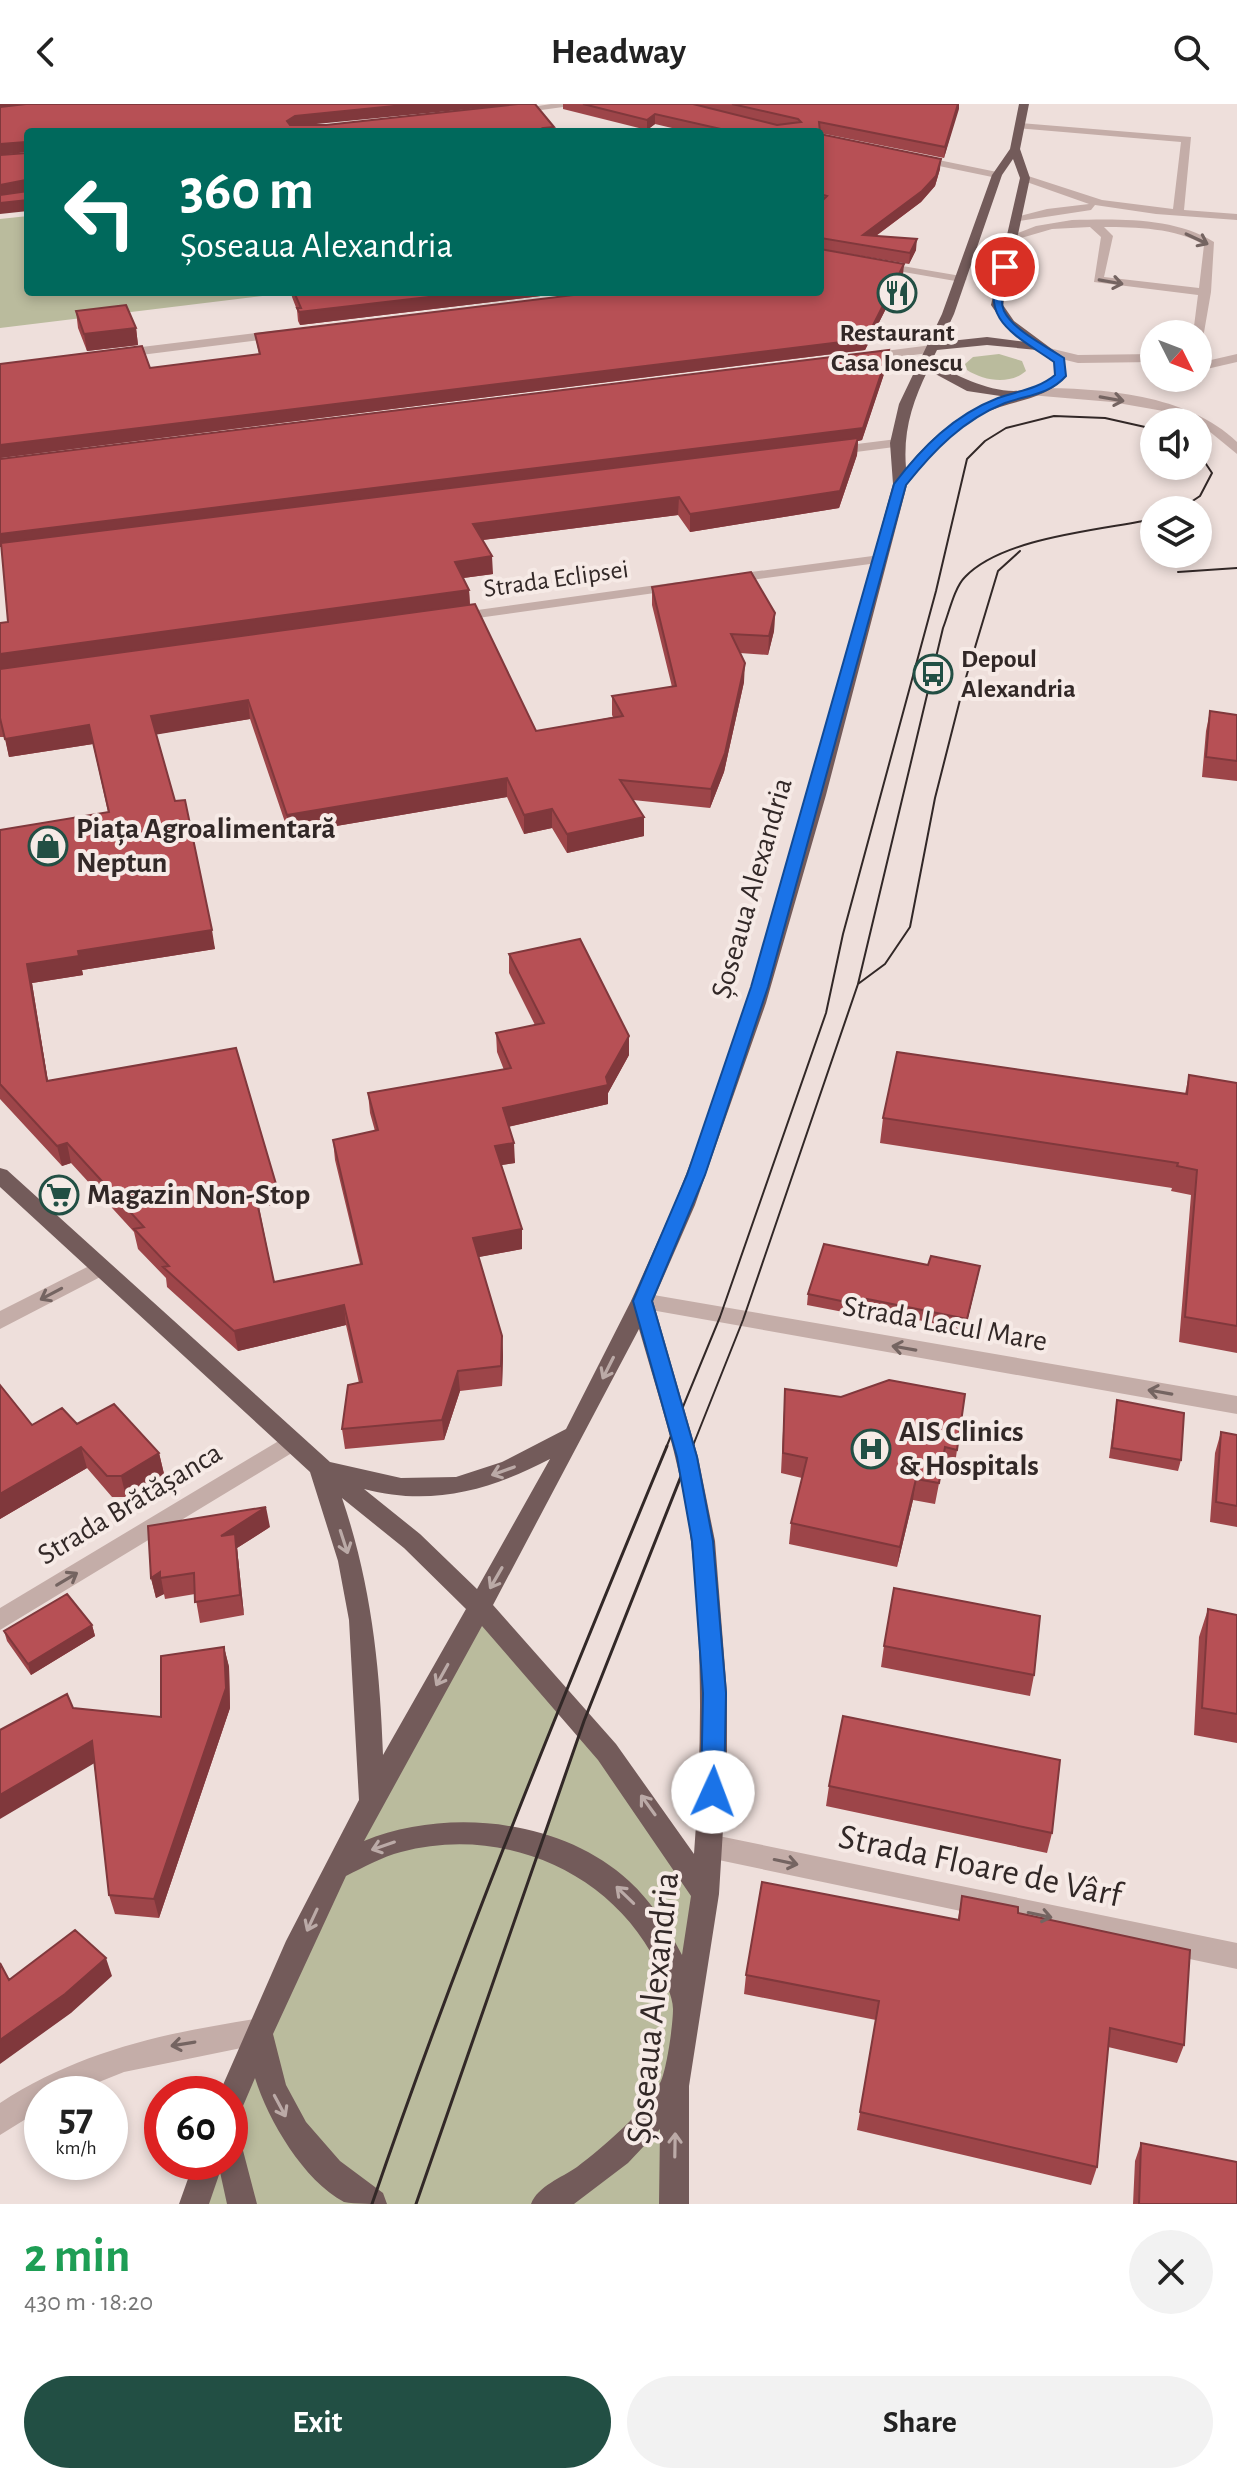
<!DOCTYPE html>
<html lang="en">
<head>
<meta charset="utf-8">
<style>
	body { margin:0; font-family:"Alegreya Sans",sans-serif; background:#f2f2f2; color:#222; height:100vh; display:flex; flex-direction:column; font-size:30px; white-space:nowrap }
	* { box-sizing:border-box; margin:0 }
	p { font-size:26px; color:#767676 }
	.icon { flex:none; width:44px; height:44px; fill:none; stroke:currentColor; stroke-width:2; stroke-linecap:round; stroke-linejoin:round }
	.map { position:relative; height:2100px; overflow:hidden }
	.side { display:flex; flex-direction:column; background:#fff; flex:1 }
	.side>* { flex:none }
	.banner { position:absolute; left:24px; top:24px; width:800px; height:168px; border-radius:8px; box-shadow:0 4px 12px #0003; background:#00695c; color:#fff; overflow:hidden }
	.needle { width:52px; rotate:132deg }
	.buttons { position:absolute; left:1140px; top:216px; display:grid; gap:16px }
	.buttons a { display:grid; place-items:center; width:72px; height:72px; border-radius:50%; background:#fff; box-shadow:0 4px 12px #0003; font-size:40px }
	.speed { position:absolute; left:24px; top:1972px; display:flex; gap:16px; font-size:40px; font-weight:700; text-align:center }
	.speed>* { display:grid; place-content:center; width:104px; height:104px; border-radius:50%; background:#fff; box-shadow:0 4px 12px #0003; line-height:1 }
	.speed small { font-size:20px; font-weight:400 }
	.speed .limit { border:12px solid #d22; background:#fff; color:#111 }
	.pin { position:absolute; display:grid; place-items:center; width:68px; height:68px; color:#fff; margin:-34px; border:4px solid #fff; border-radius:50%; box-shadow:0 2px 8px #0007 }
	.me { position:absolute; width:88px; margin:-44px; rotate:2deg; stroke-linejoin:round; filter:drop-shadow(0 0 6px #0008) }
	.turn { display:flex; align-items:center; gap:28px; height:168px; padding:0 24px; font-size:36px }
	.turn .icon { width:104px; height:104px; stroke-width:2.5 }
	.turn b { display:block; font-size:56px; line-height:68px }
	.round { display:grid; place-items:center; flex:none; width:84px; height:84px; border-radius:42px; background:#f2f2f2 }
	.headline { display:flex; align-items:center; justify-content:space-between; height:136px; padding:0 24px }
	h1 { font-size:48px; font-weight:600; line-height:60px; color:#1e9e55 }
	.action { display:flex; gap:16px; margin-top:auto; padding:16px 24px }
	.action a { flex:1; height:92px; border-radius:48px; background:#224f44; color:#fff; font-size:32px; font-weight:600; line-height:92px; text-align:center }
	.action a+a { background:#f2f2f2; color:#222 }
	header { display:flex; justify-content:space-between; align-items:center; height:104px; padding:0 24px; background:#fff; font-size:36px; font-weight:600 }
	.map>svg:first-child { display:block }
</style>
</head>
<body>
<header><svg class="icon" aria-label="back" viewBox="0 0 24 24"><path d="M15 5l-7 7 7 7"/></svg>Headway<svg class="icon" aria-label="search" viewBox="0 0 24 24"><circle cx="10" cy="10" r="6"/><path d="M15 15l6 6"/></svg></header>
<div class="map">
<svg width="1237" height="2100" viewBox="0 0 1237 2100">
	<rect width="100%" height="100%" fill="#eedfdb"/>
	<path fill="#babb9d" d="M28 112V188H296L0 224V115Z
		M999 250 1022 257 1026 267C1010 281 984 277 967 266L965 260 973 253Z
		M479 1503 564 1594 506 1734 540 1741 584 1617 705 1790 674 2100H194L209 2058H230V1999Z"/>
	<g fill="none" stroke-linecap="round" stroke-linejoin="round">
		<path fill="#c4ada8" fill-rule="evenodd" d="M551 0H585L512 10 507 7Z
			M1020 19 1191 33 1184 106 1237 110V116L1156 110 1095 101 1091 106 1012 118V114L1047 105 1089 100 1021 76V72L1025 71 1102 96 1173 105 1181 38 1016 24Z
			M914 51 997 68 1002 71 997 74 910 56 909 54Z
			M1072 116C1118 115 1174 113 1214 138L1211 188 1202 240 1198 241V230H1193L1198 191 1094 178 1101 133 1090 123 1052 125 1011 137 1005 134 1036 122ZM1104 123C1136 123 1176 124 1204 141L1199 184 1104 173 1113 132Z
			M879 158 961 172 967 175 961 178 875 163 873 161Z
			M280 226 284 227V233L117 254 111 250 117 246Z
			M932 241 936 242V248L861 258 855 254 861 250Z
			M1049 244 1078 251 1154 250V258L1078 259 1045 251 1043 248Z
			M1237 250V258L1198 267V259Z
			M1035 284C1101 284 1188 290 1237 338V350L1198 318 1169 308 1112 298 1030 291 1029 288Z
			M897 335 904 339 902 342 833 351 826 347 833 343Z
			M880 451 887 455 885 458 729 479 722 475 729 471Z
			M678 478 683 479V485L456 517 449 513 456 509Z
			M101 1156 108 1159 112 1164 108 1169 0 1225V1207Z
			M642 1189 1237 1292V1310L634 1203 631 1197 634 1191Z
			M292 1329 300 1332 303 1338 300 1344 0 1526V1504Z
			M709 1730 1237 1839V1865L709 1754 700 1751 696 1742 700 1733Z
			M260 1914 270 1918 274 1928 270 1938 124 1968 69 1990H42V2005L0 2031V1999C81 1946 166 1929 260 1914Z"/>
		<path fill="#735b5a" fill-rule="evenodd" d="M1019 0H1029L1020 45 1030 74 1003 201 1014 217 1064 254 1066 272C1046 297 1010 296 983 310 951 325 929 353 907 381L826 691 766 899 695 1101 653 1197 698 1353 715 1437 727 1589V1661L719 1790 689 1982V2100H659L660 2025 628 2059 574 2100H531C538 2082 561 2074 577 2063 601 2045 649 2004 661 1977 667 1963 673 1921 673 1905 673 1892 663 1872 657 1860 611 1767 502 1721 401 1748 382 1753 364 1763 346 1772L273 1930 286 1981 306 2018 340 2057 383 2089 387 2100C375 2100 355 2100 344 2098 304 2077 268 2016 255 1974L240 2009 230 2013V1990H219L286 1837 359 1696 349 1516 338 1457 310 1368 0 1083V1064L7 1066 330 1358 401 1374 456 1373 502 1358 566 1325 631 1197 674 1101 713 1001 780 795 893 380 890 339 899 300 942 210 992 71 1010 45ZM1013 55 1020 74 991 201 1006 223 1027 238 987 233 941 238 954 210 1002 71ZM987 241 1037 246 1054 258V271C1019 305 968 277 931 258L937 246ZM928 266 967 287 1007 293C963 306 934 330 906 364 903 327 912 299 928 266ZM639 1225C659 1295 683 1366 691 1438 703 1542 702 1646 694 1750L616 1640 493 1501ZM550 1355 477 1485 420 1430 364 1385C432 1403 490 1386 550 1355ZM342 1394 404 1444 466 1505 383 1651C380 1562 371 1479 342 1394ZM482 1522 598 1656 691 1792 682 1851C668 1824 652 1798 629 1777 562 1715 447 1703 364 1737Z
			M230 2030 240 2035 257 2100H227L220 2068 209 2100H179L194 2058H230Z"/>
		<path stroke="#322827" stroke-width="2" d="M1179 406 1200 392 1212 369 1198 348
			M1178 468 1237 464
			M858 880 885 860 910 823 935 694 964 580 998 467 1020 447
			M666 1344 720 1213 826 909 843 830 936 487 967 355 985 337 1006 324 1054 312 1105 314 1154 325
			M692 1344 743 1216 858 880 943 524C949 509 954 484 965 473 1003 433 1101 426 1154 415"/>
		<path stroke="#322827" stroke-width="3" d="M372 2100C460 1843 563 1593 667 1342
			M416 2100 584 1617 693 1342"/>
	</g>
	<path fill="#9d4549" d="M563 0H959L944 54 820 29V28H689L655 20 647 26 563 5Z
		M820 30 940 65 935 82 921 98 876 132 916 146 909 160 820 145 903 171 865 246 0 354V260L150 264 259 250 255 230 820 188Z
		M291 188H549V191L300 221 298 217 297 206 292 193Z
		M76 207 136 224 138 241 87 247 78 224Z
		M889 246 888 258 862 336 858 337 857 351 839 404 690 428 678 411 483 436 493 470 463 474 469 486 470 501 536 627 613 613 612 611V592L672 583 652 501V483L775 509 774 527 768 551 740 549 744 578 724 668 710 704 633 696 644 732 567 749 552 724 524 730 507 693 289 730 250 615 156 630 215 845 82 866 83 871 32 879 48 977 276 1080 279 1100 259 1103 274 1178 360 1160 335 1056 333 1036 375 1027 370 1009 368 989 504 966 497 948 496 929 535 921 509 869V850L629 951 608 989V1000L508 1023 515 1059 501 1061 522 1145 478 1153 502 1232 503 1252 502 1282 460 1287 444 1336 345 1345 342 1325 359 1279 346 1221 238 1247 167 1183 166 1174 138 1145 134 1128 71 1059 62 1062 0 995V726L108 708 93 640 9 653 5 633H0V519L8 518 2 443H0V355Z
		M1210 607 1237 611V677L1202 673 1206 627Z
		M1189 971 1237 979V1249L1179 1238 1191 1091 1171 1087 1172 1084 880 1039 883 1014 1185 990Z
		M928 1161 978 1172 965 1226 866 1205 864 1212 807 1201 808 1190Z
		M0 1281 32 1321 77 1320 159 1349 164 1370 126 1393H112L87 1364 0 1415Z
		M785 1285 841 1293 965 1290 954 1367 942 1364 935 1400 913 1396 897 1463 789 1440 791 1419 802 1374 781 1369Z
		M1117 1296 1181 1356 1178 1367 1109 1354Z
		M1221 1328 1237 1331V1423L1210 1418 1215 1349Z
		M270 1423 237 1444 244 1511 200 1519 195 1490 165 1495 164 1490 156 1494 151 1474Z
		M1208 1505 1237 1511V1639L1194 1631 1199 1533Z
		M92 1521 95 1532 31 1571 7 1537 4 1527Z
		M884 1542 1034 1571 1030 1592 881 1563Z
		M224 1543 229 1563 230 1604 159 1814 115 1810 109 1791 94 1659 73 1604 161 1613Z
		M829 1682 1052 1729 1047 1749 826 1702Z
		M962 1792 1018 1809 1184 1941 1177 1959 1108 1943 1097 2063 1091 2081 857 2026 876 1916 744 1890 746 1871 958 1815Z
		M1141 2039 1237 2100H1133L1135 2057Z"/>
	<path fill="#80383c" d="M0 0H32L0 3Z
		M414 0H519L296 22 288 28 287 17 295 12Z
		M958 0H959V5L944 54 945 43Z
		M655 10V20L647 26V16Z
		M554 23V28H543V24Z
		M26 38 28 48 0 51V40Z
		M941 55 940 65 935 82 921 98 862 142 863 131Z
		M26 76 28 87 0 92V81Z
		M28 96V107L0 110V99Z
		M917 135 916 146 909 160 910 149Z
		M904 160 903 171 865 246 0 354V341Z
		M472 188H549V191L300 221 299 208Z
		M136 224 138 241 87 247 84 230Z
		M889 246 888 258 862 336 858 337 857 351 839 404 690 428V410L857 337 0 443V430Z
		M679 393 678 411 474 437 473 420Z
		M492 452 493 470 456 475 455 458Z
		M469 486 470 504 0 569V550Z
		M775 509 774 527 768 551 769 532Z
		M745 559 744 578 724 668 710 704 711 685Z
		M248 596 250 615 154 631 151 612Z
		M89 621 93 640 9 653 5 635Z
		M507 674V693L289 730 287 711Z
		M552 705V724L524 730V711Z
		M644 713V732L567 749V730Z
		M212 826 215 845 82 866 83 871 32 879 51 997 47 977 27 860 78 847Z
		M629 932V951L608 989V1000L503 1024V1004L606 973Z
		M67 1039 71 1059 62 1062 57 1042Z
		M514 1039 515 1059 496 1062 495 1042Z
		M276 1080 279 1100 257 1104 254 1084Z
		M522 1125V1145L474 1154 473 1134Z
		M980 1162 978 1172 965 1226 967 1215Z
		M344 1201 346 1221 238 1247 234 1227Z
		M502 1232 503 1252 502 1282 501 1262Z
		M458 1267 460 1287 444 1336 442 1316Z
		M81 1343 87 1364 0 1415V1390Z
		M159 1349 164 1370 126 1393 121 1372Z
		M916 1375 913 1396 897 1463 900 1443Z
		M266 1403 270 1423 237 1444 244 1511 240 1491 221 1432Z
		M160 1468 164 1490 156 1494 151 1474Z
		M92 1521 95 1532 31 1571 28 1560Z
		M224 1543 229 1563 230 1604 159 1814 154 1795Z
		M92 1637 98 1657 0 1715V1691Z
		M106 1854 112 1872 71 1909 0 1960V1936Z"/>
	<path fill="#b75055" stroke="#80383c" stroke-width="2" d="M26 0H414L295 12 287 17 290 21H326L518 0H535L554 23 543 24 546 28H28V39L26 38 0 40V3Z
		M583 0H693L777 21 801 18 798 15 732 0H958L945 43 819 18 820 28H734L655 10 647 16Z
		M820 30 941 55 936 72 922 87 863 131 917 135 910 149 821 134 820 135V99L827 92 820 90Z
		M28 44V86L26 76 0 81V51L26 49Z
		M28 87V96L0 99V91Z
		M820 145 904 160 866 235 0 341V260L142 242 150 264 260 250 255 230 598 188H820Z
		M294 188H472L299 208 297 204H301Z
		M126 201 136 224 84 230 76 207Z
		M889 246 863 324 0 430V355Z
		M858 334 840 387 690 410 679 393 473 420 492 452 455 458 469 486 0 550V519L8 518 1 439Z
		M751 468 775 509 769 532 731 530 745 559 725 649 711 685 620 676 644 713 567 730 552 705 524 711 507 674 287 711 248 596 151 612 175 697 185 696 212 826 78 847 79 852 27 860 47 977 236 944 276 1080 254 1084 274 1178 362 1160 333 1036 378 1026 368 989 511 964 496 929 544 919 509 850 580 835 629 932 606 973 608 981 503 1004 514 1039 495 1042 522 1125 473 1134 502 1232 501 1262 458 1267 442 1316 342 1325 348 1281 362 1278 344 1201 234 1227 163 1163 169 1162 134 1125 144 1123 67 1039 57 1042 0 980V726L109 708 89 621 5 635 0 614V565L475 500 536 627 623 612 612 592 676 582 652 483Z
		M1210 607 1237 611V657L1206 653Z
		M897 948 1187 990 1189 971 1237 979V1222L1185 1213 1197 1066 1177 1062 1178 1059 883 1014Z
		M824 1140 928 1161 931 1152 980 1162 967 1215 867 1195 865 1202 808 1190Z
		M889 1276 965 1290 957 1346 945 1343 939 1379 916 1375 900 1443 791 1419 807 1354 783 1349 785 1285 841 1293Z
		M0 1281 32 1321 62 1304 77 1320 114 1300 159 1349 121 1372H107L81 1343 0 1390Z
		M1117 1296 1184 1309 1181 1356 1112 1344Z
		M1221 1328 1237 1331V1402L1216 1398Z
		M266 1403 221 1432 235 1430 240 1491 195 1498 194 1469 160 1474V1468L151 1474 148 1422Z
		M894 1484 1040 1512 1034 1571 884 1542Z
		M67 1490 92 1521 28 1560 4 1527Z
		M1208 1505 1237 1511V1610L1202 1604Z
		M224 1543 226 1584 154 1795 109 1791 92 1637 0 1691V1626L67 1590 73 1604 161 1613V1552Z
		M843 1612 1060 1656 1052 1729 829 1682Z
		M762 1778 959 1816 962 1792 1018 1803V1809L1190 1846 1184 1941 1110 1924 1097 2063 860 2008 879 1897 746 1871Z
		M75 1826 106 1854 65 1890 0 1936V1859L9 1876Z
		M1141 2039 1237 2058V2100H1139Z"/>
	<defs><path id="oneway-shaft" d="M-6 0H5M1.5-3L5.5 0L1.5 3" fill="none" stroke-width="1.6" stroke-linecap="round" stroke-linejoin="round" transform="scale(2)"/></defs>
	<g stroke="#746461">
		<use href="#oneway-shaft" transform="translate(1197 135) rotate(25)"/>
		<use href="#oneway-shaft" transform="translate(1111 178) rotate(10)"/>
		<use href="#oneway-shaft" transform="translate(1112 295) rotate(10)"/>
		<use href="#oneway-shaft" transform="translate(51 1190) rotate(152)"/>
		<use href="#oneway-shaft" transform="translate(904 1244) rotate(-170)"/>
		<use href="#oneway-shaft" transform="translate(1160 1288) rotate(-170)"/>
		<use href="#oneway-shaft" transform="translate(67 1475) rotate(-31)"/>
		<use href="#oneway-shaft" transform="translate(786 1758) rotate(12)"/>
		<use href="#oneway-shaft" transform="translate(1040 1811) rotate(12)"/>
		<use href="#oneway-shaft" transform="translate(183 1940) rotate(171)"/>
	</g>
	<g stroke="#bbaaa7">
		<use href="#oneway-shaft" transform="translate(608 1264) rotate(117)"/>
		<use href="#oneway-shaft" transform="translate(503 1367) rotate(160)"/>
		<use href="#oneway-shaft" transform="translate(344 1438) rotate(72)"/>
		<use href="#oneway-shaft" transform="translate(496 1474) rotate(120)"/>
		<use href="#oneway-shaft" transform="translate(442 1571) rotate(119)"/>
		<use href="#oneway-shaft" transform="translate(648 1701) rotate(-126)"/>
		<use href="#oneway-shaft" transform="translate(383 1742) rotate(161)"/>
		<use href="#oneway-shaft" transform="translate(625 1791) rotate(-136)"/>
		<use href="#oneway-shaft" transform="translate(312 1816) rotate(115)"/>
		<use href="#oneway-shaft" transform="translate(280 2002) rotate(62)"/>
		<use href="#oneway-shaft" transform="translate(675 2041) rotate(-89)"/>
	</g>
	<path fill="#1a73e8" stroke="#114b97" stroke-width="2" d="M1001 161 1010 163C1007 176 998 194 1004 207 1014 227 1046 242 1064 254L1066 272C1049 291 1027 291 1005 299 963 316 934 346 906 381L768 883 705 1071 652 1197 697 1353 713 1437 726 1589 724 1688 721 1695 713 1698 704 1695 701 1688 703 1589 692 1437 677 1353 633 1197 687 1071 751 883 894 380C922 343 954 311 998 294 1018 287 1038 285 1055 271L1054 258C1014 230 977 216 1001 161Z"/>
	<defs>
		<g id="restaurant-ring" transform="scale(2)"><circle r="9.5" fill="#f6eae6" stroke="#224f44" stroke-width="1.5"/><path d="M-5-6h1v4h1v-4h1v4h1v-4h1v5L-1.5 .5V6h-2V.5L-5-1ZM5-6V6H3V1.5H1.5Q1.5-4 5-6Z" fill="#224f44"/></g>
		<g id="bus-ring" transform="scale(2)"><circle r="9.5" fill="#f6eae6" stroke="#224f44" stroke-width="1.5"/><path d="M-5-6H5V4H4V6H2V4H-2V6H-4V4H-5ZM-3.5-4V0h7V-4ZM-3.5 1.2v1.5H-2V1.2ZM2 1.2v1.5H3.5V1.2Z" fill="#224f44"/></g>
		<g id="shop-ring" transform="scale(2)"><circle r="9.5" fill="#f6eae6" stroke="#224f44" stroke-width="1.5"/><path d="M-5-2.5h2.3a2.7 3.5 0 0 1 5.4 0H5L5.5 6h-11ZM-1.5-2.5h3a1.5 2.3 0 0 0-3 0Z" fill="#224f44"/></g>
		<g id="supermarket-ring" transform="scale(2)"><circle r="9.5" fill="#f6eae6" stroke="#224f44" stroke-width="1.5"/><path d="M-6-5.5h2.5l.6 2H6L4.5 2H-2.5L-4.4-4H-6ZM-1.5 3.2a1.3 1.3 0 1 0 .1 0ZM3 3.2a1.3 1.3 0 1 0 .1 0Z" fill="#224f44"/></g>
		<g id="hospital-ring" transform="scale(2)"><circle r="9.5" fill="#f6eae6" stroke="#224f44" stroke-width="1.5"/><path d="M-5-5h3v3.5h4V-5h3V5h-3V1.5h-4V5h-3Z" fill="#224f44"/></g>
	</defs>
	<g fill-rule="evenodd">
		<use href="#restaurant-ring" x="897" y="189"/>
		<use href="#bus-ring" x="933" y="570"/>
		<use href="#shop-ring" x="48" y="742"/>
		<use href="#supermarket-ring" x="59" y="1091"/>
		<use href="#hospital-ring" x="871" y="1345"/>
	</g>
	<g text-anchor="middle" dominant-baseline="central" stroke-width="8" stroke-linejoin="round" paint-order="stroke">
		<g font-size="26" font-weight="bold" fill="#322827" stroke="#f6eae6">
			<text x="897" y="229">Restaurant<tspan x="897" dy="30">Casa Ionescu</tspan></text>
			<text x="961" y="555" text-anchor="start">Depoul<tspan x="961" dy="30">Alexandria</tspan></text>
		</g>
		<g font-size="26" fill="#322827" stroke="#f6eae6">
			<text transform="translate(556 475) rotate(-8)">Strada Eclipsei</text>
		</g>
		<g font-size="30" font-weight="bold" fill="#322827" stroke="#f6eae6" text-anchor="start">
			<text x="76" y="725">Piața Agroalimentară<tspan x="76" dy="34">Neptun</tspan></text>
			<text x="87" y="1091">Magazin Non-Stop</text>
			<text x="899" y="1328">AIS Clinics<tspan x="899" dy="34">&amp; Hospitals</tspan></text>
		</g>
		<g font-size="30" fill="#322827" stroke="#f6eae6">
			<text transform="translate(752 784) rotate(-74)">Șoseaua Alexandria</text>
			<text transform="translate(945 1220) rotate(10)">Strada Lacul Mare</text>
			<text transform="translate(130 1400) rotate(-31)">Strada Brătășanca</text>
		</g>
		<g font-size="36" fill="#322827" stroke="#f6eae6">
			<text transform="translate(980 1762) rotate(12)">Strada Floare de Vârf</text>
			<text transform="translate(653 1904) rotate(-84)">Șoseaua Alexandria</text>
		</g>
	</g>
</svg>
<div class="buttons">
<a><svg class="needle" viewBox="-14 -14 28 28"><path d="M0-13l5 13h-10z" fill="#e53935"/><path d="M0 13l5-13h-10z" fill="#767676"/></svg></a>
<a><svg class="icon" aria-label="sound" viewBox="0 0 24 24"><path d="M4 9h4l5-4v14l-5-4H4zM17 9q2 3 0 6"/></svg></a>
<a><svg class="icon" aria-label="layers" viewBox="0 0 24 24"><path d="M12 4l9 5-9 5-9-5zM3 14l9 5 9-5"/></svg></a>
</div>
<div class="speed"><div>57<small>km/h</small></div><div class="limit">60</div></div>
<div class="pin" style="left:1005px;top:163px;background:#d93025"><svg class="icon" aria-label="arrive" viewBox="0 0 24 24"><path d="M6 21V4h12l-3 4 3 4H6"/></svg></div>
<svg class="me" style="left:713px;top:1688px" viewBox="-20 -20 40 40"><circle r="19" fill="#fff"/><path d="M0-13L10 11 0 6-10 11z" fill="#1a73e8"/></svg>
<div class="banner">
<div class="turn"><svg class="icon" aria-label="left" viewBox="0 0 24 24"><path d="M17 20v-9H6M10 6l-5 5 5 5"/></svg><div><b>360 m</b>Șoseaua Alexandria</div></div>
</div>
</div>
<section class="side">
<div class="headline"><div><h1>2 min</h1><p>430 m · 18:20</p></div><a class="round"><svg class="icon" aria-label="close" viewBox="0 0 24 24"><path d="M6 6l12 12M18 6L6 18"/></svg></a></div>
<div class="action"><a>Exit</a><a>Share</a></div>
</section>
</body>
</html>
